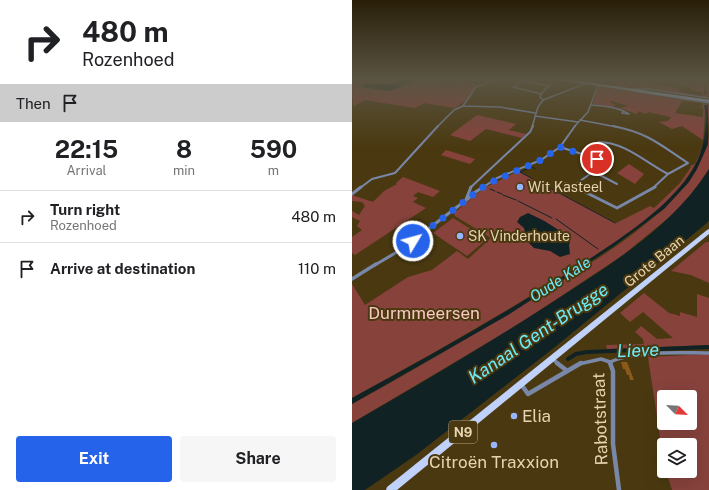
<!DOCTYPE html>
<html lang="en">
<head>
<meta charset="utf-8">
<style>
	body { margin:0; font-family:"Public Sans",sans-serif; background:#f6f6f6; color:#202124; height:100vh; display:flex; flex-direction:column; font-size:15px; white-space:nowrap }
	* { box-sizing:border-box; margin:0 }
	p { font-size:13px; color:#757577 }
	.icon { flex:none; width:22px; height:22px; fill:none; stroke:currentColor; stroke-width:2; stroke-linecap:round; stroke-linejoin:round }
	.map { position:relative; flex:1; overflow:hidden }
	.drawer { display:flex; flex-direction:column; background:#fff; width:352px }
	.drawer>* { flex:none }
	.banner { background:#fff; color:#202124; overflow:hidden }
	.needle { width:26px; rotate:114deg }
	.controls { position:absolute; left:305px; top:390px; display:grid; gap:8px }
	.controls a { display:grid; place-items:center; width:40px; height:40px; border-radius:4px; background:#fff; box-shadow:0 4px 16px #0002; font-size:20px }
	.pin { position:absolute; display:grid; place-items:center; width:34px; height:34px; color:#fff; margin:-17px; border:2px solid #fff; border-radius:50%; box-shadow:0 1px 4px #0007 }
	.me { position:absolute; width:44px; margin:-22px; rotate:53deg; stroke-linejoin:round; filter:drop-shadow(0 0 3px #0008) }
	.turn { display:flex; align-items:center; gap:14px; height:84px; padding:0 16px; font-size:18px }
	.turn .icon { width:52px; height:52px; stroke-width:2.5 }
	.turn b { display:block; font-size:28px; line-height:34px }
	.then { display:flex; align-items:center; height:38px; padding:0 16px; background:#0003; gap:8px; font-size:15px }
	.eta { display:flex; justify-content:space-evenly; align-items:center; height:68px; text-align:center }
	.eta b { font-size:24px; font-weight:700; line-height:28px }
	.cta { display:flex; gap:8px; margin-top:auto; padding:8px 16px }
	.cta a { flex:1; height:46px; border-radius:4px; background:#2563eb; color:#fff; font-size:16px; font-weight:700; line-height:46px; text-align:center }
	.cta a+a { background:#f6f6f6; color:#202124 }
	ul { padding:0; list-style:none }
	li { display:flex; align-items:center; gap:12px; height:52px; padding:0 16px; border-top:1px solid #e0e0e0 }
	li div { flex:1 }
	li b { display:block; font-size:15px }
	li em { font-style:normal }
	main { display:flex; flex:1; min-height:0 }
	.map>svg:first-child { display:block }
</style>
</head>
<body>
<main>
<section class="drawer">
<div class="banner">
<div class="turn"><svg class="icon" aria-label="right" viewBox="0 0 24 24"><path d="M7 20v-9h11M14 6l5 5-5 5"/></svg><div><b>480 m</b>Rozenhoed</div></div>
<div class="then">Then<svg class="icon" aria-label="arrive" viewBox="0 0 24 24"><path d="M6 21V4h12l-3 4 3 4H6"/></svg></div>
</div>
<div class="eta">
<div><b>22:15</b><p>Arrival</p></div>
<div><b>8</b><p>min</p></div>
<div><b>590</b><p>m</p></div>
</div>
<ul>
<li><svg class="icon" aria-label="right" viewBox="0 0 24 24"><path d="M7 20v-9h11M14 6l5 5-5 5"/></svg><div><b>Turn right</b><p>Rozenhoed</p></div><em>480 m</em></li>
<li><svg class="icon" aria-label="arrive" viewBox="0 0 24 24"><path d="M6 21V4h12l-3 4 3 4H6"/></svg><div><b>Arrive at destination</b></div><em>110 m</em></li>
</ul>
<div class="cta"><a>Exit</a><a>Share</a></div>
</section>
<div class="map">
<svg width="357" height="490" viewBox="0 0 357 490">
	<rect width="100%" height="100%" fill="#4a3910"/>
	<path fill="#87423c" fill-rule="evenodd" d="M0 79H110L126 85 112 102 103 108 72 103 63 108 12 100 1 107Z
		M267 79H320V84L301 80 298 83 327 89V92L349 96 350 92 339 91V87L327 85 326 79H353L352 95H355V79H357V96L354 97 296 89 263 86Z
		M247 86 348 103 330 101 323 113 351 117V109L348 106H350C354 113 352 131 351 140L330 126 320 129 307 122 316 121 319 117 296 112 294 114 287 111 285 114 267 108 277 106 259 101 258 102 263 105 262 107 242 104 241 103Z
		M350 103 357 105V127L355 105H353C354 117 357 132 353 144 344 168 327 190 308 208 275 237 236 260 199 283 134 324 67 361 0 398V284L13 305 56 277 80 270 105 251 116 259 139 238 103 216 102 213 132 188 167 171 264 223 298 206 302 208 328 183 339 167 338 166 343 164C355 138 356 129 350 103Z
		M125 115 164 124 157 130 174 134 170 138 134 129 118 141 98 135Z
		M357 136V169L338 197 321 214 298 233 271 255 164 326 0 423V404C59 372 116 338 173 303 220 275 271 246 311 209 330 192 354 161 357 136Z
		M94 150 123 159 118 164 89 155Z
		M277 164 292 174 283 184 265 173Z
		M51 177 88 191 81 197 66 192 61 196 66 198 61 202 74 208 3 255 0 253V237L10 230 5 226 8 221 0 217V211L7 215 13 206 10 202 0 201V195L21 202 32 191 45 184 44 183Z
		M101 218 135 239 115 256 81 233Z
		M354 242H357V283L339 275 319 271Z
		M292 293 317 313 328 316V312L345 317V294L357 298V345L255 349 254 345 292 344 291 339 283 332 289 326 305 339 321 338 291 312 278 322 268 313Z
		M357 354V490H320L314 471H338V445H312V464L296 357ZM312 397H338V423H312Z"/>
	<path fill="#112224" d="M55 79 65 80 38 91 8 87 14 83 36 84Z
		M352 105H356V144L345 169 337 182 312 209 261 247 156 315 0 404V398C78 356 156 312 230 264 266 240 306 215 333 181 350 160 357 131 352 105Z
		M357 169V220L355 223 198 351 64 455 13 490H0V423C70 383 139 342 207 298 262 262 321 226 357 169Z
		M176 213C191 220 208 228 218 242L217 245 218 254 208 257 198 251 182 248 175 241 172 228 165 222 168 217Z"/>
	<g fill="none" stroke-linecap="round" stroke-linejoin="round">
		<path stroke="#112224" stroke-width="1" d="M86 79 96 82 107 79
			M183 169 180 167 168 172 263 223
			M138 189 143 191
			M145 192 150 194
			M151 195 164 200
			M166 201 200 218
			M204 219 246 249"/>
		<path stroke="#112224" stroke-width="4" d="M216 359 224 354 235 352 357 347"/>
	</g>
	<path fill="#8d5919" d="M269 362H275L282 380H278L277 375H275L273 369H271Z"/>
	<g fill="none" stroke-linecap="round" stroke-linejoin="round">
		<path stroke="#7987a8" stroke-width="1.5" d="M240 81 247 79
			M248 83 250 79
			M279 89H296L357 98
			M281 91 357 103
			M189 94 161 87 169 81 197 86
			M191 100 235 83
			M191 100 188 97 189 94 203 79
			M239 105C252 106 266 107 277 114L270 113 271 111
			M111 106 148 107 183 113
			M183 116 226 122
			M228 120 265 127
			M85 127 102 110 111 106 124 87 147 79
			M180 127 186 107 191 100
			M222 127 236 112 246 85"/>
		<path stroke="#7987a8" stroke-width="2" d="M261 126C296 133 307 144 336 163
			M208 147 255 162 221 186 225 188
			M235 156 246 142C273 142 293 162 316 174
			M242 172 265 184
			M213 183 221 186
			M8 188 20 179 43 173 86 126
			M118 188 178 132 181 126
			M130 188 145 178 189 160 208 147 223 126
			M301 188 316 174 336 163"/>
		<path stroke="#7987a8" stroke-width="3" d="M223 187 265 208 303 187
			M0 194 9 187
			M119 195 131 187
			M113 202 119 187
			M23 265 50 249 122 194"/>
		<path stroke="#7987a8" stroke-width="3.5" d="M0 279 24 264
			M201 359 206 364
			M258 362C284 350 328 353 357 353
			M227 364 249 359 258 362 259 364"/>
		<path stroke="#7987a8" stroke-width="4.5" d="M205 363 214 370
			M258 363 261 371V444L267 490
			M169 384 176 394 229 363"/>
		<path stroke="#9ab1e4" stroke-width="2.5" d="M206 79 357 101"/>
		<path fill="#c0d2fa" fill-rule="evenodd" d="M357 229V234L45 490H34L35 487 355 230Z"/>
	</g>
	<linearGradient id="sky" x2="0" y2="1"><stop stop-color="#291f09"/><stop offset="0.54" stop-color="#5a5442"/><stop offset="1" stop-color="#5a5442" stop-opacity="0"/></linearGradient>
	<rect width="357" height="147" fill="url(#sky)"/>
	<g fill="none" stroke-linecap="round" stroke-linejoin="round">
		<path stroke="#2563eb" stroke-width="7" stroke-dasharray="0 12.6" d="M61 241 135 184 189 160 208 147 245 159"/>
	</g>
	<g fill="#97b6fd" stroke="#4a3910" stroke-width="1.5">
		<circle cx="168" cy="187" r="4"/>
		<circle cx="108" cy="236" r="4"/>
		<circle cx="162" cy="416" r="4"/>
		<circle cx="142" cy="445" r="4"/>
	</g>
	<g text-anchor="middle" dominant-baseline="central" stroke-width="4" stroke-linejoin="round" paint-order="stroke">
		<rect fill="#4a3910" stroke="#b6a680" stroke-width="1" x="97" y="421" width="28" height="22" rx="3"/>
		<g font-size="13" font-weight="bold" fill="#e5d4b0">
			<text x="111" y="432">N9</text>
		</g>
		<g font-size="14" fill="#e5d4b0" stroke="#4a3910" text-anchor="start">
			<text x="176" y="187">Wit Kasteel</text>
			<text x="116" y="236">SK Vinderhoute</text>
		</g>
		<g font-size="14" fill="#e5d4b0" stroke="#4a3910">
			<text transform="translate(302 261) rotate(-39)">Grote Baan</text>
		</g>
		<g font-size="15" font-style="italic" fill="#6aecfc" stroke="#4a3910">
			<text transform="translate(208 279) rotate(-33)">Oude Kale</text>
		</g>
		<g font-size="17" fill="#fac8c2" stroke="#4a3910">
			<text x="72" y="313">Durmmeersen</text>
		</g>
		<g font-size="17" fill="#e5d4b0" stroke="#4a3910" text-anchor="start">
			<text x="170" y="416">Elia</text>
			<text x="142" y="462" text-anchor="middle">Citroën Traxxion</text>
		</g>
		<g font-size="17" fill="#e5d4b0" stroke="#4a3910">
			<text transform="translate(248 419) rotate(-92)">Rabotstraat</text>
		</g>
		<g font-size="18" font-style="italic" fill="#6aecfc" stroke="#4a3910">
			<text transform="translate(186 333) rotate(-34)">Kanaal Gent-Brugge</text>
			<text transform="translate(286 350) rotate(-2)">Lieve</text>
		</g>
	</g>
</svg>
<div class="controls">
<a><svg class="needle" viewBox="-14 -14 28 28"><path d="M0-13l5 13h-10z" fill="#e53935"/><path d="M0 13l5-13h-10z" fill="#757577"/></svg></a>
<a><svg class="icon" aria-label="layers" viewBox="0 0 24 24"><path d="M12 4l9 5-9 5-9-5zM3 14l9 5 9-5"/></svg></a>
</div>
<div class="pin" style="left:245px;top:159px;background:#d93025"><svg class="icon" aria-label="arrive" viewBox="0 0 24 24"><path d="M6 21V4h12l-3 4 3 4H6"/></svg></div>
<svg class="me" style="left:61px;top:241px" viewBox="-20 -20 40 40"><circle r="17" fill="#2563eb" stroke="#fff" stroke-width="3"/><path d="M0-11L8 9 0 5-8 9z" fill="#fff"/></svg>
</div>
</main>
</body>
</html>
